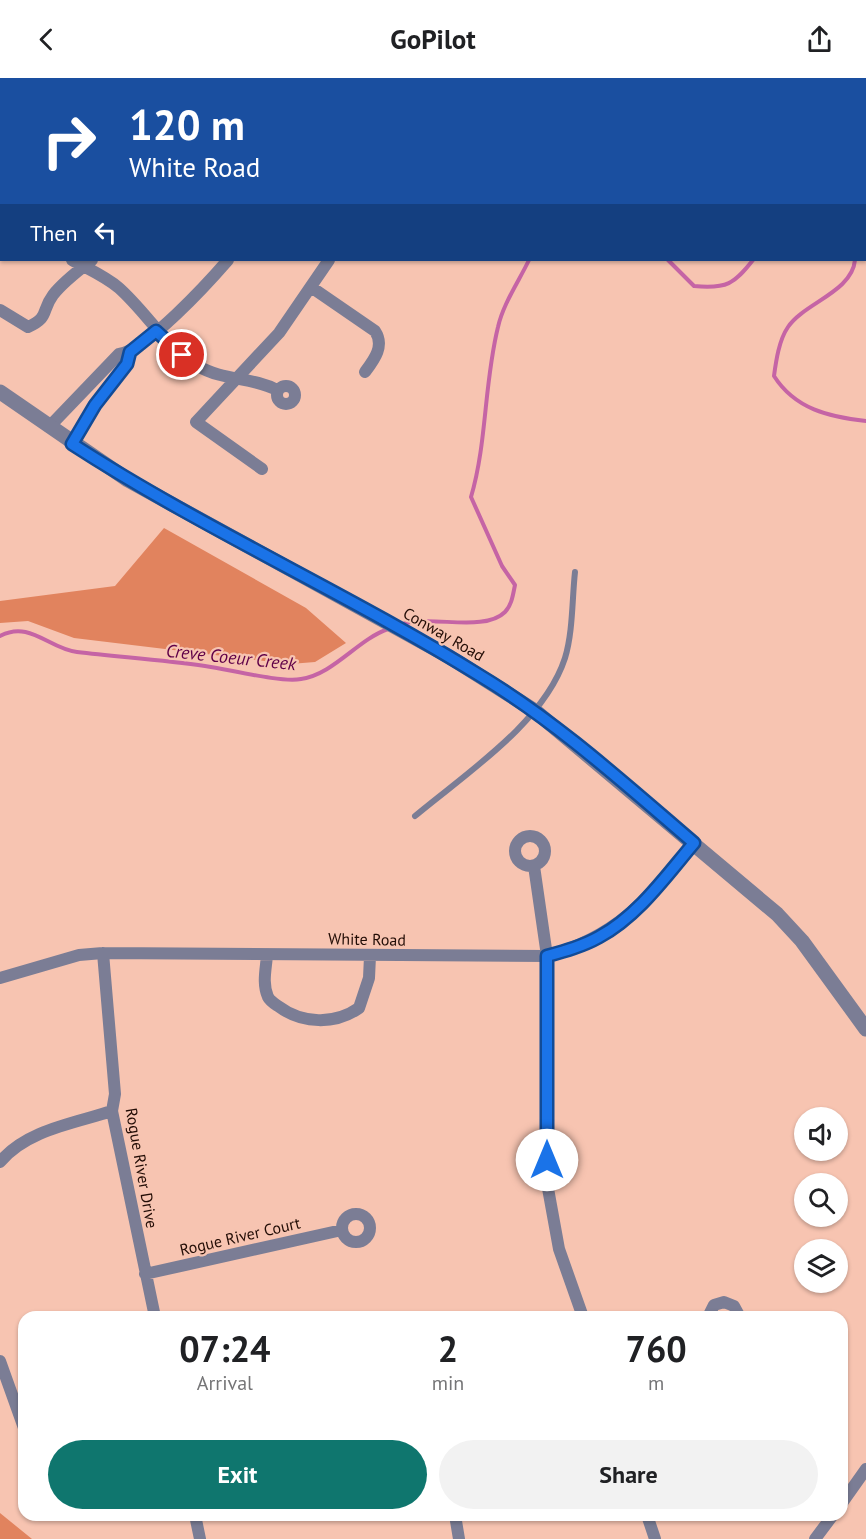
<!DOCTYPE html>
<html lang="en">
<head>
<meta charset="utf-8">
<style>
	body { margin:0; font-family:"PT Sans",sans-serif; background:#f2f2f2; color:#202124; height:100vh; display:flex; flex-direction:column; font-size:22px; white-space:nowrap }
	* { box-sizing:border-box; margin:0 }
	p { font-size:20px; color:#757577 }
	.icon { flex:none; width:33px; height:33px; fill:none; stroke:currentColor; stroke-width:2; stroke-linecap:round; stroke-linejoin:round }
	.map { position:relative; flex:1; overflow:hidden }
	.sheet { position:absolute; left:18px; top:1233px; width:830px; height:210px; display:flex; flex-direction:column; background:#fff; border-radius:18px; box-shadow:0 2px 4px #0004 }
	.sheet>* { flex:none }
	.top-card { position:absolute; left:0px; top:0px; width:867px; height:183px; box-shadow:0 2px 4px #0004; background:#1a4fa0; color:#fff; overflow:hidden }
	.tools { position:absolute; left:794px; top:1029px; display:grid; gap:12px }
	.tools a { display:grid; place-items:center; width:54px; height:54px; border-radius:50%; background:#fff; box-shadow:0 2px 4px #0004; font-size:30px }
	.pin { position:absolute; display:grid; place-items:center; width:51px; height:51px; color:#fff; margin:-26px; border:3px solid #fff; border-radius:50%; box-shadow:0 2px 6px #0007 }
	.me { position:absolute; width:66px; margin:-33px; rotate:0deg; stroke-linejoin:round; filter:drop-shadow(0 0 4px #0008) }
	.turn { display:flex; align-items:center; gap:21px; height:126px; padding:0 30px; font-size:27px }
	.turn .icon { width:78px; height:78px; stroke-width:2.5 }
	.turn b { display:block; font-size:42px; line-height:51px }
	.then { display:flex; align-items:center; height:57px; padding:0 30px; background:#0003; gap:12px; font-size:22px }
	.eta { display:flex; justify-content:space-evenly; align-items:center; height:102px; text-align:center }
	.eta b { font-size:36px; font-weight:800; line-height:42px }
	.primary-button { display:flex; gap:12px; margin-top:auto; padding:12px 30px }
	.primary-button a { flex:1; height:69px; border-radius:36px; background:#0f766e; color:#fff; font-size:24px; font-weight:800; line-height:69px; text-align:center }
	.primary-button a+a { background:#f2f2f2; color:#202124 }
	header { display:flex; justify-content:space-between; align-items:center; height:78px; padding:0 30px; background:#fff; font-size:27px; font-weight:800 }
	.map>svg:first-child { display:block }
</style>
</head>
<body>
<header><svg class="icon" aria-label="back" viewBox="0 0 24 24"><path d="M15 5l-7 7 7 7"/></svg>GoPilot<svg class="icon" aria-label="share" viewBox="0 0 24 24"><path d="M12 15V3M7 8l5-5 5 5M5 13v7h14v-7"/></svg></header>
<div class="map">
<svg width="866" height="1461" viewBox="0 0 866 1461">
	<rect width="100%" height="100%" fill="#f7c4b1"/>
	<path fill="#e1835e" d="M164 450 306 530 346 565 315 584 290 586 74 560 28 543 0 545V523L115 508Z
		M0 1435 32 1461H0Z"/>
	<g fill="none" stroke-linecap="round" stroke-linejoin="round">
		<path stroke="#c564a5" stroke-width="4" d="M558 2 560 0
			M668 182 694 208C727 211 734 206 753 182
			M855 182C852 214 804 225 788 249 779 262 776 283 774 298 795 331 829 339 866 343
			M400 547C429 536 484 555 505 534 512 527 513 516 515 507L502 488 471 419C487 365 484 305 498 249 503 226 519 203 529 182
			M0 558C30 542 49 571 77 574 120 579 163 582 205 588 228 591 281 605 301 601 334 596 357 562 388 551"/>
		<path stroke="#7b7d95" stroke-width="6" d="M415 738C465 696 544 645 565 580 573 554 572 521 575 494"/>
		<path stroke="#7b7d95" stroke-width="12" d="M447 0 448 2
			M234 2V0
			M324 2V0
			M419 2 420 0
			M464 2V0
			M0 6 2 4
			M72 182C88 191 105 198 119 210 147 235 165 268 198 288 223 303 253 299 277 312
			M311 209 375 253C385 268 374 282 365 294
			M0 232 28 249C50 239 41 233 53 217 63 204 79 192 92 182
			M277 317a9 9 0 1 1 18 0a9 9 0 1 1-18 0Z
			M49 349 119 276C147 272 208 205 228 182
			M72 366 95 326 127 286 130 274
			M262 391 196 344 279 255 329 182
			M515 773a15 15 0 1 1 30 0a15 15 0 1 1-30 0Z
			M534 788 547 878V1105L559 1171 583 1239
			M103 875 115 1016 112 1033 155 1239
			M267 877C266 891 262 905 268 919 270 923 275 926 278 928 302 946 335 947 359 930L369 900 370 878
			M0 900 79 877 103 875 547 878C620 857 647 821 694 765
			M0 1084C26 1052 75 1045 112 1033
			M342 1150a14 14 0 1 1 28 0a14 14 0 1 1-28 0Z
			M145 1196 342 1152
			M708 1239 714 1227 724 1224 734 1228 740 1239
			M0 1283 24 1350
			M842 1425 866 1391
			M195 1437 200 1461
			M455 1437 459 1461
			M647 1437 655 1461
			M815 1461 833 1437"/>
		<path stroke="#7b7d95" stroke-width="15" d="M818 0 819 2
			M866 66V67
			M0 314 128 402 448 578 535 633 777 836 802 863 866 951"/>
		<path stroke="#22204d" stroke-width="18" d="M847 0 848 2"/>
	</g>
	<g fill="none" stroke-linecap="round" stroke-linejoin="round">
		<g stroke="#114b97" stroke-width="15">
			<path id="route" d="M182 277 156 253 130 274 127 286 95 327 72 366C203 451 347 515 479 597 557 644 625 706 694 765 666 798 638 838 599 859 583 868 565 873 547 878V1082"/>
		</g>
		<use href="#route" stroke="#1a73e8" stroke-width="10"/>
	</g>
	<g text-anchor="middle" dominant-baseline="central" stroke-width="4.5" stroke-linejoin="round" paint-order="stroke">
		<g font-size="16" fill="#230d06" stroke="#f7c4b1">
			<text transform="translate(444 556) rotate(30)">Conway Road</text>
			<text transform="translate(367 861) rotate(1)">White Road</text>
			<text transform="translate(142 1090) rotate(80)">Rogue River Drive</text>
			<text transform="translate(240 1158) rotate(-13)">Rogue River Court</text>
		</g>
		<g font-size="18" font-style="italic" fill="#5f0048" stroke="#f7c4b1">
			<text transform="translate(231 579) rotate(6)">Creve Coeur Creek</text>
		</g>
	</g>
</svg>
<div class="tools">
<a><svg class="icon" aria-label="sound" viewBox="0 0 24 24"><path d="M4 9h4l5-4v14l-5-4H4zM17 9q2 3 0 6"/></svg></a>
<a><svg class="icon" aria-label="search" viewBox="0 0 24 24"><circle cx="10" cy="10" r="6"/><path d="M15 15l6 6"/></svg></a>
<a><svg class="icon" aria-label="layers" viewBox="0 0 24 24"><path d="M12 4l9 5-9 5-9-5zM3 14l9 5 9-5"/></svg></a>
</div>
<div class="pin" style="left:182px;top:277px;background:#d93025"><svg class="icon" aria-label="arrive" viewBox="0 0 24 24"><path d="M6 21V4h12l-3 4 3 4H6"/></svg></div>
<svg class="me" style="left:547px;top:1082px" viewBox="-20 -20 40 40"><circle r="19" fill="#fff"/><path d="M0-13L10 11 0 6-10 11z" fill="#1a73e8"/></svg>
<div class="top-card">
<div class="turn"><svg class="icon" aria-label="right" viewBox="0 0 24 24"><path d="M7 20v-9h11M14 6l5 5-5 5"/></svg><div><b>120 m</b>White Road</div></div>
<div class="then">Then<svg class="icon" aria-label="left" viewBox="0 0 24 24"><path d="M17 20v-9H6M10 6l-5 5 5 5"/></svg></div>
</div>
<section class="sheet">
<div class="eta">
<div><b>07:24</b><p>Arrival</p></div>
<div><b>2</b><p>min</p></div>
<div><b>760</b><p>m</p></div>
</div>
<div class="primary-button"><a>Exit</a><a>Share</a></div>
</section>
</div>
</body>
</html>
